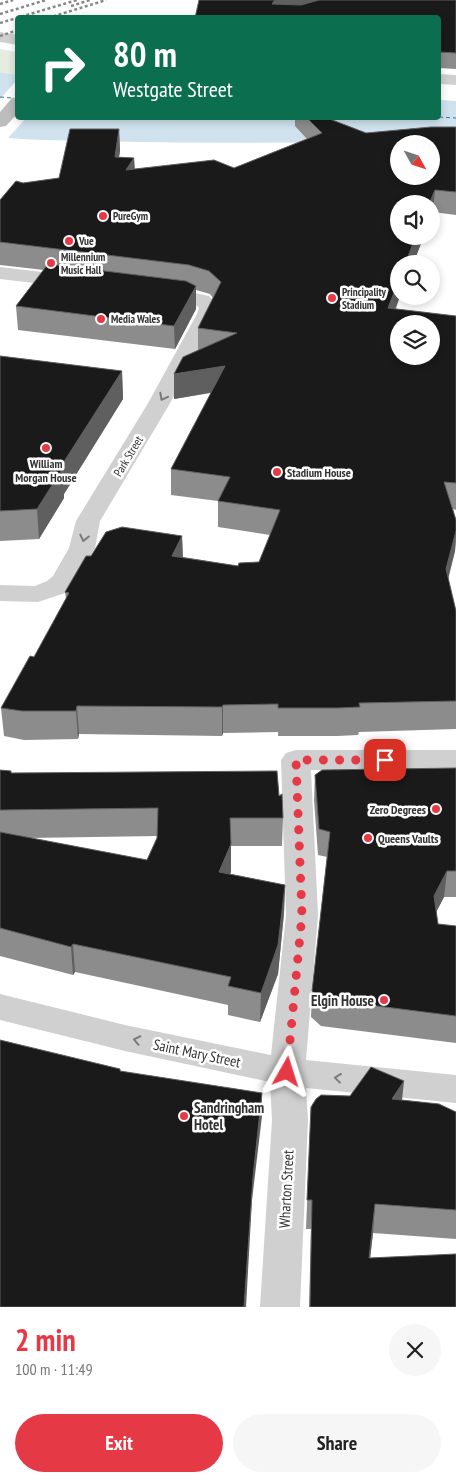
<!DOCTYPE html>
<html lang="en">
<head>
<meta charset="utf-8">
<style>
	body { margin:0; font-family:"PT Sans Narrow",sans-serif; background:#f6f6f6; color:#222; height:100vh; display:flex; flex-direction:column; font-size:19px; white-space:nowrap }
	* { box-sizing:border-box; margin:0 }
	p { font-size:16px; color:#767676 }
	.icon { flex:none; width:28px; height:28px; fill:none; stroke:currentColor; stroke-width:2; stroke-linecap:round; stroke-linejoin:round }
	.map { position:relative; height:1307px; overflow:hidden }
	.panel { display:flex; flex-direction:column; background:#fff; flex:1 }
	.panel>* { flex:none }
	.banner { position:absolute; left:15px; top:15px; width:426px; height:105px; border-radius:5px; box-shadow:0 2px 8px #0003; background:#0b6e4f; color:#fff; overflow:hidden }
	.needle { width:32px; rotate:130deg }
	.tools { position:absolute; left:390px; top:135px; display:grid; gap:10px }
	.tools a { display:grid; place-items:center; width:50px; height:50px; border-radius:50%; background:#fff; box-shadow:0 2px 8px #0003; font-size:25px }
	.pin { position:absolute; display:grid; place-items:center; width:42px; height:42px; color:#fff; margin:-21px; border-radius:10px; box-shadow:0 2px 8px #0006 }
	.me { position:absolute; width:55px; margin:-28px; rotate:6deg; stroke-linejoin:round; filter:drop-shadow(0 0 4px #0008) }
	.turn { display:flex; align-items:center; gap:18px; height:105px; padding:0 15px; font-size:22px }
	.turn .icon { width:65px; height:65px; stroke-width:2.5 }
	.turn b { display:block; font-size:35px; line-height:42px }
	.round { display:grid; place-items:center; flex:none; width:52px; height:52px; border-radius:26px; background:#f6f6f6 }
	.headline { display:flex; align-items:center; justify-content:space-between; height:85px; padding:0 15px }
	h1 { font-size:30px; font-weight:600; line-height:38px; color:#e63946 }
	.button { display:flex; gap:10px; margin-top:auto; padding:10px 15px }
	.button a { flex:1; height:58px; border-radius:30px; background:#e63946; color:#fff; font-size:20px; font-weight:600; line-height:58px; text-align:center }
	.button a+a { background:#f6f6f6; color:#222 }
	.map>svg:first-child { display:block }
</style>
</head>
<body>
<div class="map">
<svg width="456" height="1307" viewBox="0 0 456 1307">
	<rect width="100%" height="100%" fill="#fff"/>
	<path fill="#e6ecdf" d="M0 49 17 52V75L0 72Z"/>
	<path fill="#cfe2ee" d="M0 72 17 75 18 118H439V100L456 101V142L186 143 0 139Z"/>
	<path fill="#fff" d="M17 80 18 118H26L8 138 62 142 279 143 273 145 0 142V99Z"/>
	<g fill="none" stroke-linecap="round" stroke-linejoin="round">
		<path stroke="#3f7597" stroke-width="1" stroke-dasharray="4 3" stroke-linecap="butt" d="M0 97 12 98
			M439 117 456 118"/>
		<path fill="#d0d0d0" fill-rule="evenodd" d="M0 32 18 35V45L0 42Z
			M439 74 456 75V85L439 84Z
			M0 267 76 276 83 278 86 282 83 286 76 288 0 279Z
			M161 286 209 296 220 307 219 314 169 405 100 521 95 548 72 586 65 593 38 602 0 601V585L35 586 47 581 53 576 69 548 76 521 147 405 197 314 199 308 195 304 154 296 151 292 154 288Z
			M296 750H456V770H311L318 915 306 1060 456 1075V1103L306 1088 308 1120 300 1307H260L272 1120 270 1082 125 1051 0 1020V994L125 1025 271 1055 286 915 281 760 286 753Z"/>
		<path fill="#bdbdbd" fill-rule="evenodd" d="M18 97V113L6 126 0 127V112L12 98Z"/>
		<path stroke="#888" stroke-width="2.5" stroke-dasharray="3 2.5" stroke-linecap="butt" d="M0 4 13 0
			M71 6 90 0
			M0 14 46 0
			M48 18 106 0
			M0 23 77 0
			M0 36 18 30"/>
	</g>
	<path fill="#8c8c8c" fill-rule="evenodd" d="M456 0V69L439 68V18Z
		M295 118H327L366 133 456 127V215L433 212 399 236H424L413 264 399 296H400L396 309 456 316V510L453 509 456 520V542L455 551 448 578 456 611V729L359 732 358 735 337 736H278V732L223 733 222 736 79 734 78 739 24 740 4 736 1 708 34 657 66 599 65 592 91 556 182 536 183 557 238 566 259 562 270 535 218 527V501L171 495V469L211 393 174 399 198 350V328L213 298 210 294 196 290V309L175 349 18 330 16 306 44 270 0 265V200L23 183 59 178 119 129 120 151 119 157 134 158 135 169 234 168 307 139 295 126Z
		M0 356 122 371 123 399 64 494V498L39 539 0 541Z
		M456 768V897H444L436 912 438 924 456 926V1043L321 1026 311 1017 312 991 327 857 318 855 314 800 315 775Z
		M0 770 12 773 279 796 283 818 282 846H231V872L230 874 285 885 284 913 278 974 260 1022 228 1015V1005L75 972 73 975 0 956ZM158 836 157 838 147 860 27 838Z
		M350 1096 402 1100 456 1112V1239L373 1233 370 1258 456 1307H309L311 1229H306L311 1107Z"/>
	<path fill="#5f5f5f" d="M275 0H322L275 13 272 4Z
		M119 129 120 151 115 179V157Z
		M134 158 135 180 126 170Z
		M435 190 433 212 431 218V204H429Z
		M416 236H424L413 264H405Z
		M399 280V296H400L386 332 388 308Z
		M196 286V309L175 349 174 326Z
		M225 366V390L174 399V374Z
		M122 371 123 399 64 494V498L39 539 37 509 60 468Z
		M456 531 455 551 444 596 446 569Z
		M182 536 183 563 172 556Z
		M223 705V733L222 736V707Z
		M77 706 79 734 78 739 76 711Z
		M231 844V872L219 900V872Z
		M447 871 444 897 431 922 434 896Z
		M285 885 284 913 278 974 260 1022 261 993Z
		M73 944 75 972 73 975 71 947Z
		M404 1081 401 1110 392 1099Z
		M262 1093V1116L252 1200 246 1307H244L253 1177Z
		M375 1204 373 1233 367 1287 369 1258Z"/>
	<path fill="#1a1a1a" stroke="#5f5f5f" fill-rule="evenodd" d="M199 0H275L272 4 301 5 319 0H456V53L439 52V18H195Z
		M307 118H327L366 133 431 127H456V192L435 190 429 204H399V236H416L405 264H399V280L388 308 456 316V483L444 482 456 520V531L446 569 456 611V701L359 703 360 707 338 708H278V704L223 705 222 707 77 706 76 711H22L1 708 30 656 34 657 69 593 65 592 86 556H91L106 532 122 527 182 536 172 556 238 566 239 563 259 562 280 510 218 501 230 477 171 469 225 366 174 374 183 357 237 333 198 328 221 282 209 271 189 265 0 242V200L16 181 23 183 59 178 70 129H119L115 157 134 158 126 170 214 160 234 168 322 133ZM399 144H431V176H399ZM399 324H431V356H399Z
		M48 264 186 281 196 286 174 326 16 306Z
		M0 356 122 371 60 468H63L37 509 0 511Z
		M456 768V871H447L434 896 438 924 456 926V1016L322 999 312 991 330 832 319 829 315 775 322 770Z
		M0 770 11 771V773L277 771 279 796 282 794 283 818H230L231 844 219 872 285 885 278 945 261 993 228 986 231 977 73 944 71 947 0 928V832L147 860 157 838 158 808 0 810Z
		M0 1040 120 1069V1071L262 1093 253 1177 244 1307H0Z
		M371 1067 404 1081 392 1099 439 1104 456 1112V1210L375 1204 369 1258 456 1254V1307H310L312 1200H307L311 1107 316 1099 321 1095 350 1096Z"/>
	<defs><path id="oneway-chevron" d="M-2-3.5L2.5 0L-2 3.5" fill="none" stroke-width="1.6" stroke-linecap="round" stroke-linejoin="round" transform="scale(1.25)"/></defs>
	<g stroke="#7a7a7a">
		<use href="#oneway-chevron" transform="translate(163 397) rotate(118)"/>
		<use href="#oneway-chevron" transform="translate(84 538) rotate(102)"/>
		<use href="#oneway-chevron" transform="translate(137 1040) rotate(-168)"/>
		<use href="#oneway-chevron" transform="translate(338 1078) rotate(-173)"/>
	</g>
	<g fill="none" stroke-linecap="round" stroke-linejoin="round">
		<path stroke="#e63946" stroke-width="9" stroke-dasharray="0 16.2" d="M287 1072 302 915 296 760H385"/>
	</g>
	<g fill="#e63946" stroke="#fff" stroke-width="2">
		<circle cx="103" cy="216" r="5"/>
		<circle cx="69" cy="241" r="5"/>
		<circle cx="51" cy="263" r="5"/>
		<circle cx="332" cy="298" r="5"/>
		<circle cx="101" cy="319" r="5"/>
		<circle cx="46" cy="448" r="5"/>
		<circle cx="277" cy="472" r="5"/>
		<circle cx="436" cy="809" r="5"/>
		<circle cx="368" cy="838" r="5"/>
		<circle cx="384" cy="1000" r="5"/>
		<circle cx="184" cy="1116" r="5"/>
	</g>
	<g text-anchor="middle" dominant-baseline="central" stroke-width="5" stroke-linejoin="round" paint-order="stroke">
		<g font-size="11" font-weight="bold" fill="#333" stroke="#fff" text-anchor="start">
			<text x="113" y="216">PureGym</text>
			<text x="79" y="241">Vue</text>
			<text x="61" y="257">Millennium<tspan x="61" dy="13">Music Hall</tspan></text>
			<text x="342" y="292">Principality<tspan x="342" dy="13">Stadium</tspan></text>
			<text x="111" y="319">Media Wales</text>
		</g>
		<g font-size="12" fill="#333" stroke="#fff">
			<text transform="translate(128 456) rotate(-59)">Park Street</text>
		</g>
		<g font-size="12" font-weight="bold" fill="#333" stroke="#fff" text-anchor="start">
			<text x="46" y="463" text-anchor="middle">William<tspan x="46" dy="14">Morgan House</tspan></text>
			<text x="287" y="472">Stadium House</text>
			<text x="426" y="809" text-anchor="end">Zero Degrees</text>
			<text x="378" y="838">Queens Vaults</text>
		</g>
		<g font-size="15" font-weight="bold" fill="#333" stroke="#fff" text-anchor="end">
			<text x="374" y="1000">Elgin House</text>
			<text x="194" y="1107" text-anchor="start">Sandringham<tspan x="194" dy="17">Hotel</tspan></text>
		</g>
		<g font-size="15" fill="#333" stroke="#fff">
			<text transform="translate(197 1053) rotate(12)">Saint Mary Street</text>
			<text transform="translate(286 1189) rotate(-87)">Wharton Street</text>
		</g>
	</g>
</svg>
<div class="tools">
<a><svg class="needle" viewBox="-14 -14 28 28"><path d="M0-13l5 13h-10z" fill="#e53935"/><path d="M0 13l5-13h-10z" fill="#767676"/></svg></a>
<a><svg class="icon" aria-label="sound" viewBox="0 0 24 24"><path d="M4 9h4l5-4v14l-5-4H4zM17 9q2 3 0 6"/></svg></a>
<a><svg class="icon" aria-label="search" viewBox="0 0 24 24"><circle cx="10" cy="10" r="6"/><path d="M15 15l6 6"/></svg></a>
<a><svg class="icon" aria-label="layers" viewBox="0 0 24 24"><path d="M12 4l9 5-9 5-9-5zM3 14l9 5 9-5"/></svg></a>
</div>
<div class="pin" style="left:385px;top:760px;background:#d93025"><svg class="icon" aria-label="arrive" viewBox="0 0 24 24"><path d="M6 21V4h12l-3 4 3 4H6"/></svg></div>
<svg class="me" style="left:287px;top:1072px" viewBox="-20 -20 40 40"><path d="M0-17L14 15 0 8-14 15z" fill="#e63946" stroke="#fff" stroke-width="4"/></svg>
<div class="banner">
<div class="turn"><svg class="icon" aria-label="right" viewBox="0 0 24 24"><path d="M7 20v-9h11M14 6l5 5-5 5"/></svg><div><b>80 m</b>Westgate Street</div></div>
</div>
</div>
<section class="panel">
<div class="headline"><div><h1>2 min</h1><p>100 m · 11:49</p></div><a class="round"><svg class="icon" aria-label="close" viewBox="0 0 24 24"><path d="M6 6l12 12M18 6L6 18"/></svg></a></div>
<div class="button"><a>Exit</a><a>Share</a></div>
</section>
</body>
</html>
